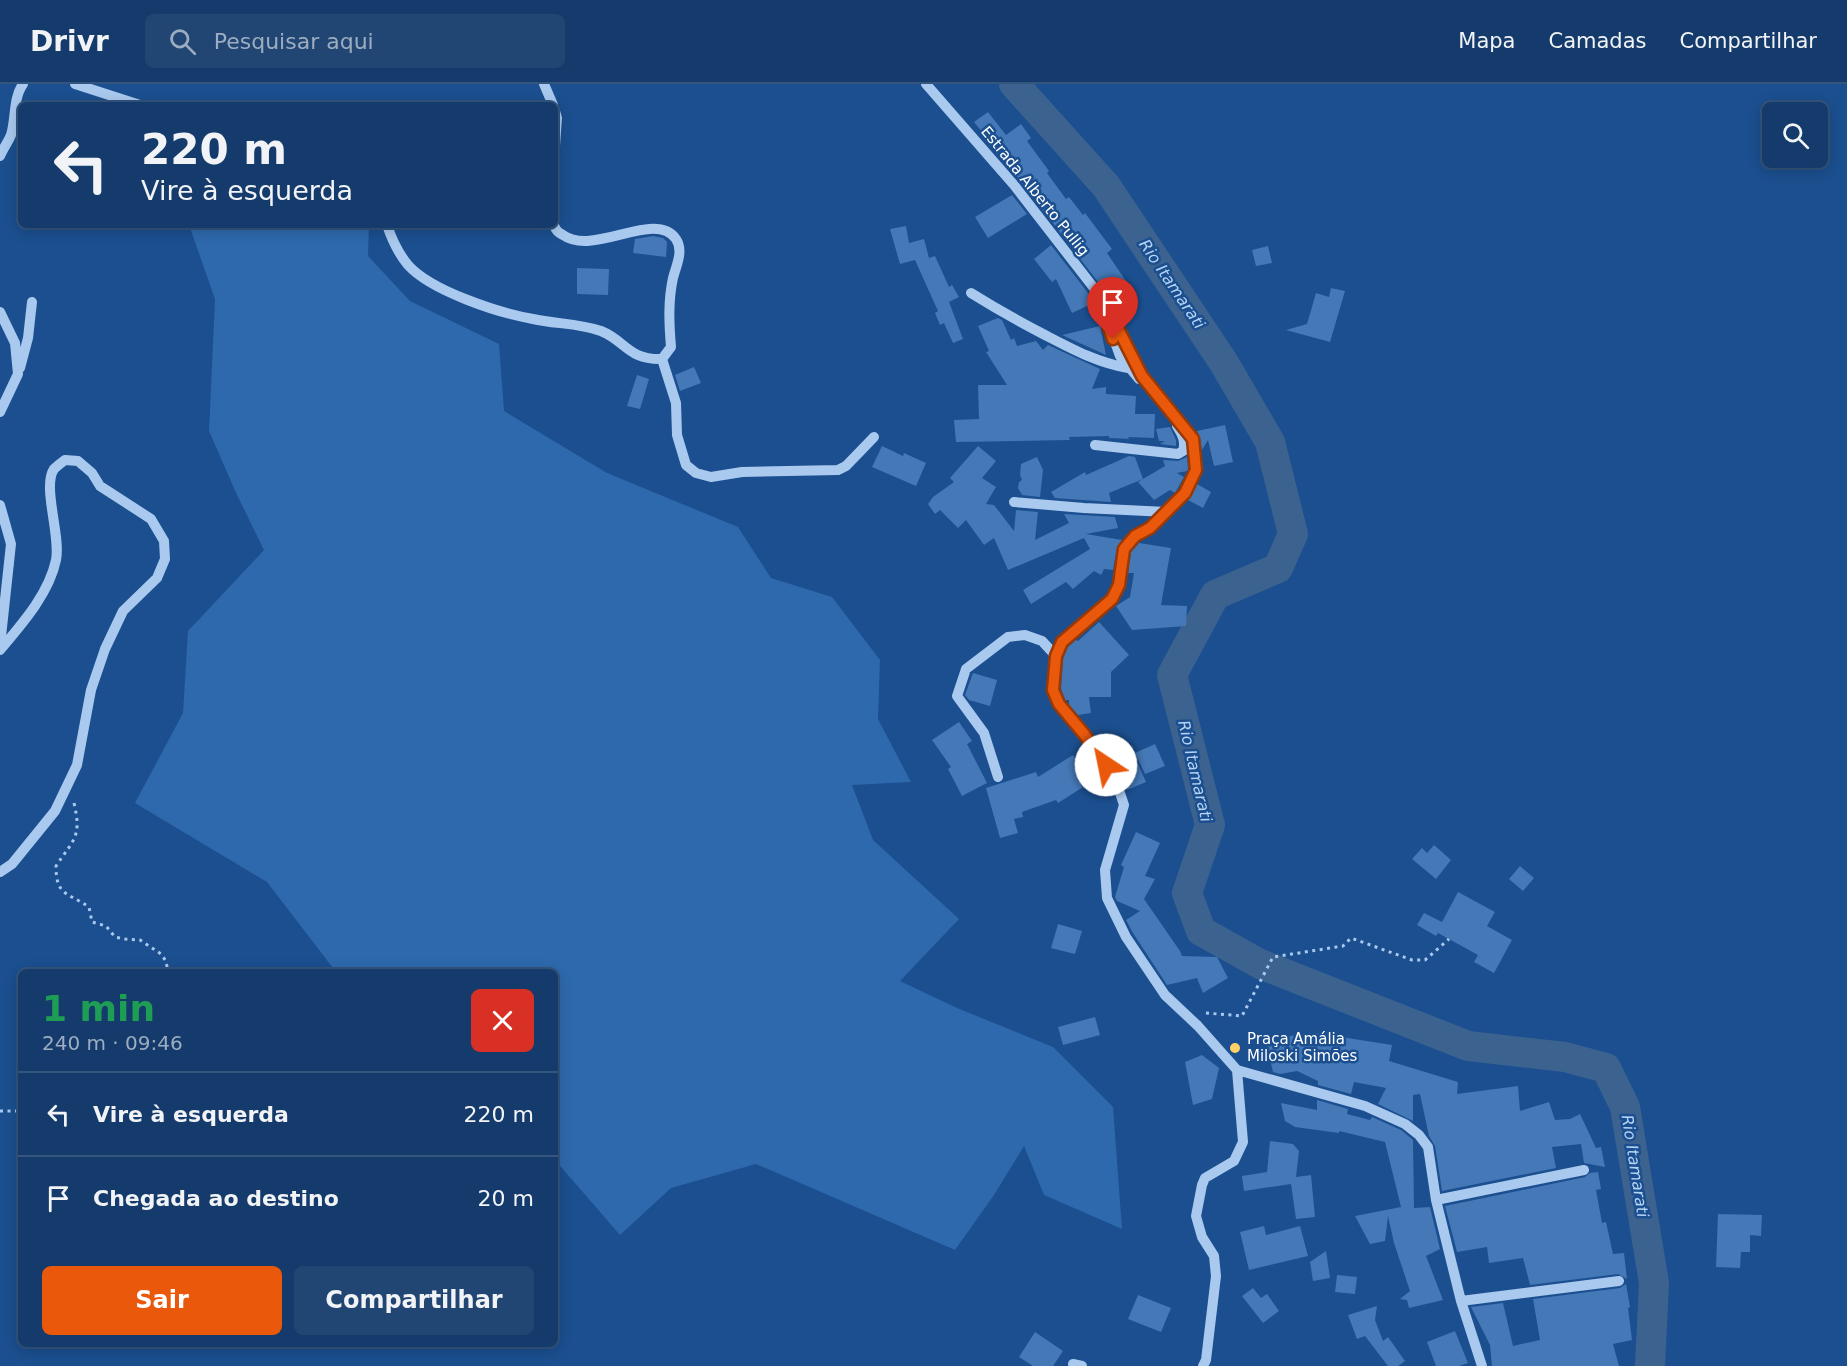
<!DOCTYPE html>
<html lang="pt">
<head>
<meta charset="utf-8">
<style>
	body { margin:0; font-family:"DejaVu Sans",sans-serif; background:#214673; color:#f1f3f6; height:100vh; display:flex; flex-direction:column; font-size:22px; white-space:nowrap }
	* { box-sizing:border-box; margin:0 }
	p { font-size:20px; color:#9dadc1 }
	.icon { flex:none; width:33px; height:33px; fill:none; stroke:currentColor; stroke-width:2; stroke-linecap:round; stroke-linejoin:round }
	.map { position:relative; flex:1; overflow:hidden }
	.details { position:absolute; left:18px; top:885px; width:540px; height:378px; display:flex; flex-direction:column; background:#143b6b; border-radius:9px; box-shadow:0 3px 15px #0003,0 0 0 2px #33557e }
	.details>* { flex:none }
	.guide { position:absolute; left:18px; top:18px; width:540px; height:126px; border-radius:9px; box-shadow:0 3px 15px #0003,0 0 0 2px #33557e; background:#143b6b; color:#f1f3f6; overflow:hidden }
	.controls { position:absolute; left:1762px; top:18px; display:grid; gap:12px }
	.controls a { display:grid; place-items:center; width:66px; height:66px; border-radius:9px; background:#143b6b; box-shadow:0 3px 15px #0003,0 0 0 2px #33557e; font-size:30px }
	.pin { position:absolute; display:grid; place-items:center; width:51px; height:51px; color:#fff; margin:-62px -26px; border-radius:50% 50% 50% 0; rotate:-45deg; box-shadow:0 0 6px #0007 }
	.pin .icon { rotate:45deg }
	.me { position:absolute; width:66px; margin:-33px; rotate:326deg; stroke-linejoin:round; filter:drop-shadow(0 0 4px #0008) }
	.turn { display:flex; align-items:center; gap:21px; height:126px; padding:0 24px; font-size:27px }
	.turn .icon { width:78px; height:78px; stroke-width:2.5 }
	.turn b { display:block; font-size:42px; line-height:51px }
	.round { display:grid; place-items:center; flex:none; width:63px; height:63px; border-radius:9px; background:#214673 }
	.summary { display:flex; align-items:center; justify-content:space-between; height:102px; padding:0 24px }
	h1 { font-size:36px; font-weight:600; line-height:45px; color:#1e9e55 }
	.button { display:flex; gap:12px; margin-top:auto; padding:12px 24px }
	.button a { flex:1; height:69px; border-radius:9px; background:#ea580c; color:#fff; font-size:24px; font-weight:600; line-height:69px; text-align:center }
	.button a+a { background:#214673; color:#f1f3f6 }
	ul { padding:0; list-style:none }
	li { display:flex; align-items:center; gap:18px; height:84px; padding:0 24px; border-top:2px solid #33557e }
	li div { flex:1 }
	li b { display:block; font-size:22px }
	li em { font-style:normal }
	header { display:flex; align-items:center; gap:36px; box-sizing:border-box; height:84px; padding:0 30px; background:#143b6b; border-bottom:2px solid #33557e }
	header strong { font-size:28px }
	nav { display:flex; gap:33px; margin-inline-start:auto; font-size:21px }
	.search { width:420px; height:54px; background:#214673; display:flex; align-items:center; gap:15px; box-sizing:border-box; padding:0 21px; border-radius:9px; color:#9dadc1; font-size:22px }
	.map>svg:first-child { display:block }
</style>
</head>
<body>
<header>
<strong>Drivr</strong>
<div class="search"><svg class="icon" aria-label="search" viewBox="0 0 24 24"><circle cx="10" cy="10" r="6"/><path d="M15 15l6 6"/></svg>Pesquisar aqui</div>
<nav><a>Mapa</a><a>Camadas</a><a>Compartilhar</a></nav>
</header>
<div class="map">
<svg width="1847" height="1282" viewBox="0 0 1847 1282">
	<rect width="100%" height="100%" fill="#1b4f8f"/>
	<path fill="#2e69ad" d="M189 141H369L368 172 410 217 499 260 504 327 607 389 738 443 771 494 832 513 880 576 878 635 911 698 852 701 873 756 959 835 900 897 957 924 1053 963 1113 1023 1122 1145 1044 1111 1024 1062 994 1111 955 1166 756 1080 671 1104 620 1151 555 1076V888H336L267 798 135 719 183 629 188 547 264 466 237 411 209 347 215 215Z"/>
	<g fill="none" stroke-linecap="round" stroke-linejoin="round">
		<path stroke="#3c6290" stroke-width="30" d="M1014 0 1106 102 1224 279 1270 358 1293 450 1278 484 1215 511 1172 591 1210 741 1187 809 1201 847 1260 880 1468 962 1565 973 1606 984 1625 1023 1654 1199 1650 1282"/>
	</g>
	<path fill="#4478b7" d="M988 28 1006 51 1021 40 1031 54 1027 57 1049 87 1047 89 1066 115 1069 113 1083 131 1085 129 1112 165 1107 169 1130 203 1111 215 1020 96 990 62 992 60 974 38Z
		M1012 111 1027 130 988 154 975 133Z
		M906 142 909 159 924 155 929 174 935 172 949 203 952 201 959 213 949 218 963 255 953 259 944 239 940 241 935 229 938 227 915 176 900 180 890 145Z
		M653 152 663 154 667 158 666 173 633 169 635 155Z
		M1051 161 1095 218 1072 229 1056 195 1052 198 1034 175Z
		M1268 162 1272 179 1256 182 1252 166Z
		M577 184 609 185 608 211 577 210Z
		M1331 204 1345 207 1330 258 1286 246 1307 240 1316 209 1329 213Z
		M998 234 1002 236 1011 256 1014 254 1017 262 1036 257 1043 266 1048 261 1100 285 1092 305 1106 303V310L1136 312 1135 330H1155L1154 354 1128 353 1129 355 1109 354V352L1069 353 1070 356 956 358 954 336 979 335 978 301H1007L986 268 989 267 978 242Z
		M1100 242 1106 271 1062 251Z
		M694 283 701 299 680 307 675 291Z
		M637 291 649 295 640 325 627 322Z
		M1225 341 1233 378 1214 382 1208 356 1202 366 1200 354 1197 347Z
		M1170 343 1176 356V362L1160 360 1165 357H1159L1156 345Z
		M882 362 903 372 904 369 926 379 916 402 872 383Z
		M978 362 996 377 982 394 996 403 986 420 994 421 1014 447 1016 426 1038 428 1035 456 1069 439 1064 430 1115 433 1118 444 1086 450 1122 456 1117 464 1113 486 1104 485 1101 491 1094 487 1073 505 1066 498 1031 520 1023 506 1090 465 1084 454 1008 486 994 454 984 461 966 436 958 444 940 426 935 430 928 420 933 413 954 398 950 394Z
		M1129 372 1135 373 1143 395 1109 409 1111 418 1055 414 1051 408 1085 388 1086 391Z
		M1037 373 1043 386 1040 413 1022 411 1018 404 1019 398 1022 396 1020 391 1021 380Z
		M1187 373 1188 385 1187 387 1177 389 1184 393 1175 409 1170 406 1154 416 1138 398 1165 382 1163 376 1178 377Z
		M1197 400 1211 408 1203 424 1188 416Z
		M1139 459 1171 464 1161 521 1187 522 1186 542 1132 546 1116 522 1130 513 1134 489H1128L1131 468Z
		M1099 538 1129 571 1111 588V613H1089L1091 629 1078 631 1069 621V616H1065L1061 605 1063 574 1068 563 1076 556 1078 557Z
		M973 589 997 596 990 622 969 616 965 611Z
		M959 638 972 657 967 660 987 699 962 712 948 685 951 683 932 656Z
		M1155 660 1165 682 1145 690 1135 669Z
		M1073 671 1091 698 1058 719 1056 716 1022 728 1023 733 1014 735 1018 749 1000 754 986 704 1036 688 1038 693Z
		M1138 680 1146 698 1127 706 1119 688Z
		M1136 748 1160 759 1145 792 1155 795 1144 815 1180 867 1182 872 1217 873 1228 894 1203 909 1197 894 1167 901 1133 849 1126 836 1140 827 1117 817 1115 813 1124 783 1121 781Z
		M1434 761 1451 776 1436 795 1412 775 1422 764 1427 769Z
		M1520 782 1534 794 1523 807 1509 795Z
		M1458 808 1495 828 1487 842 1512 856 1494 889 1474 878 1478 871 1438 849 1436 852 1417 841 1424 829 1442 838Z
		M1058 840 1082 847 1075 870 1051 864Z
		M1095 933 1100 951 1063 961 1058 943Z
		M1316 949 1392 961 1389 977 1458 998 1457 1010 1518 1002 1520 1027 1549 1018 1555 1036 1570 1035 1580 1030 1596 1064 1601 1063 1605 1083 1584 1079 1581 1060 1552 1063 1556 1084 1442 1107 1435 1062 1429 1052 1420 1010 1413 1011V1037L1378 1020 1386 1004 1354 998 1351 1010 1318 1001V997L1297 987 1280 990 1273 988 1267 961 1290 952Z
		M1202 971 1219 984 1212 1015 1193 1021 1185 978Z
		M1317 1016 1348 1025 1347 1030 1370 1036 1372 1033 1401 1046 1413 1056 1414 1124 1430 1123 1440 1165 1426 1172 1443 1216 1409 1224 1407 1216 1400 1215 1410 1207 1394 1159 1388 1132 1385 1157 1370 1160 1355 1132 1401 1123 1385 1058 1339 1047V1049L1295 1043 1285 1037 1281 1019 1317 1026Z
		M1270 1057 1293 1060 1299 1067 1296 1093 1311 1091 1315 1133 1296 1135 1291 1100 1244 1107 1242 1092 1267 1088Z
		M1598 1088 1601 1105 1596 1106 1602 1139 1606 1138 1613 1170 1624 1169 1627 1195 1618 1190 1530 1201 1523 1174 1489 1179 1487 1163 1457 1168 1445 1122 1585 1093 1590 1089Z
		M1718 1130 1762 1131 1761 1152 1750 1151V1168H1741L1740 1184 1716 1183Z
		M1264 1142 1266 1151 1300 1142 1308 1172 1249 1186 1240 1148Z
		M1326 1167 1330 1194 1313 1197 1310 1178Z
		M1337 1191 1357 1193 1355 1210 1335 1208Z
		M1626 1200 1630 1223 1628 1224 1632 1256 1613 1260 1619 1282H1492L1490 1261 1471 1223 1503 1219 1513 1262 1540 1256 1533 1215 1620 1204Z
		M1253 1204 1261 1214 1267 1210 1279 1227 1263 1239 1242 1212Z
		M1138 1211 1171 1224 1161 1248 1128 1235Z
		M1377 1222 1375 1236 1383 1257 1388 1253 1405 1277 1398 1282H1388L1365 1252 1357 1255 1348 1231Z
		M1455 1247 1468 1279 1459 1282H1436L1427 1258Z
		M1035 1248 1063 1267 1053 1282H1033L1019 1273Z"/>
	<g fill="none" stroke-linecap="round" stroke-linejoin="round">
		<path stroke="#a9c9ee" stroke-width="3" stroke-dasharray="3 4.5" stroke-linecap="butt" d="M74 719C82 753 74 755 56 782 56 812 67 808 89 823L92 838 106 842 115 853 125 855 140 856 161 870 166 877 168 888
			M1206 929 1242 932 1273 873 1343 862 1351 854 1412 876H1425L1449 855
			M0 1027H21"/>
		<path stroke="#a9c9ee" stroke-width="10" d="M75 0 140 21
			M544 0 553 21
			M926 0 1014 101 1104 217 1142 292 1193 355 1196 386 1185 409 1150 444 1135 452 1124 465 1119 501 1112 515 1062 558 1056 572 1053 606 1059 620 1084 650 1116 697 1124 721 1105 786 1107 814 1126 853 1165 911 1198 942 1237 986
			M555 27 557 34 555 62
			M0 72C3 65 8 58 11 51 16 35 13 14 23 0
			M387 141C392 156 398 169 408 181 431 207 499 229 533 235 555 240 579 239 601 247 626 257 628 276 662 275L671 263C669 239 668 217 673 194 676 182 684 167 676 155 655 125 594 173 563 151 558 148 556 147 554 141
			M971 209C995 224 1020 238 1045 251 1072 265 1098 279 1128 284
			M0 228 15 259 18 290 0 328
			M1105 230 1120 272 1139 295
			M662 275 676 319 677 351 686 381 696 389 711 393 742 388 838 386 846 382 874 353
			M20 284 28 254 32 218
			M1095 361 1178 370 1183 367C1186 357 1182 350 1177 342
			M1014 418 1084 424 1167 428
			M0 421 11 460 0 562
			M0 566C21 541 49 510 56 476 61 452 42 402 54 385 57 382 61 379 65 376L78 377 92 389 100 402 151 435 164 457 165 475 157 494 123 527 105 565 91 606 77 681 55 727 12 780 0 788
			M998 693 984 649 957 612 966 585 1008 553 1025 551 1042 557 1056 572
			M1237 986 1365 1022 1405 1040 1419 1051 1428 1063 1436 1116 1461 1217 1482 1282
			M1436 1116 1584 1086
			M1461 1217 1619 1197
			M1073 1280 1082 1282
			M1203 1282 1206 1276 1216 1192 1214 1172 1202 1153 1196 1132 1202 1101 1205 1094 1234 1077 1243 1058 1237 986"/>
	</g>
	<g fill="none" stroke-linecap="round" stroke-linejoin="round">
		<g stroke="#983908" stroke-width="15">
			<path id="route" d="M1106 681 1084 650 1059 620 1053 606 1056 572 1062 558 1112 515 1119 501 1124 465 1135 452 1150 444 1185 409 1196 386 1193 355 1142 292 1104 217 1105 233 1113 255"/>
		</g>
		<use href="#route" stroke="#ea580c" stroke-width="10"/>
	</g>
	<circle fill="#ffd166" stroke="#1b4f8f" stroke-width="2" cx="1235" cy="964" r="6"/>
	<g text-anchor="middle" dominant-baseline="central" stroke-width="5" stroke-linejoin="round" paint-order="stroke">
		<g font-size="15" fill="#fff" stroke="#1b4f8f">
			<text transform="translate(1035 107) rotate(51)">Estrada Alberto Pullig</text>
		</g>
		<g font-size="15" fill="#fff" stroke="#1b4f8f" text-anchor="start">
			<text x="1247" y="955">Praça Amália<tspan x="1247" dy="17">Miloski Simões</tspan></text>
		</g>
		<g font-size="16" font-style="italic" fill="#b5d3f5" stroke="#1b4f8f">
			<text transform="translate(1172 200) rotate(56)">Rio Itamarati</text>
			<text transform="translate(1195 687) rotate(77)">Rio Itamarati</text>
			<text transform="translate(1635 1082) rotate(81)">Rio Itamarati</text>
		</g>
	</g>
</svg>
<div class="controls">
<a><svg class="icon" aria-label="search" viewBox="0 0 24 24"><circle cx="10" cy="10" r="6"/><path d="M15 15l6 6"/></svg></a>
</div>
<div class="pin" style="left:1113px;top:255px;background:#d93025"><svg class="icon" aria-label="arrive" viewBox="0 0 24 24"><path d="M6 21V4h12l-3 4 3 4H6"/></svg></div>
<svg class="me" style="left:1106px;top:681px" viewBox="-20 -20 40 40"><circle r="19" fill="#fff"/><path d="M0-13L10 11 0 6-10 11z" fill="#ea580c"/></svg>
<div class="guide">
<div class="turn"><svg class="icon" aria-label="left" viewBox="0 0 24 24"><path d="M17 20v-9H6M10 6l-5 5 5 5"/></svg><div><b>220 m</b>Vire à esquerda</div></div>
</div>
<section class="details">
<div class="summary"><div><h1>1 min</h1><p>240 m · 09:46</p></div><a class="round" style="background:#d93025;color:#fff"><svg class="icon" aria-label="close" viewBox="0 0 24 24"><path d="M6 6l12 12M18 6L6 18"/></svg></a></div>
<ul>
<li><svg class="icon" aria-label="left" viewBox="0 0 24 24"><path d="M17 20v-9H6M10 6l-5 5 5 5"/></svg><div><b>Vire à esquerda</b></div><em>220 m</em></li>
<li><svg class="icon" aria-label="arrive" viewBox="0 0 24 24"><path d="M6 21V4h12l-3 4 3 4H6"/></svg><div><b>Chegada ao destino</b></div><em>20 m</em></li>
</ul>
<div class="button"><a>Sair</a><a>Compartilhar</a></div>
</section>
</div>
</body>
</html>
